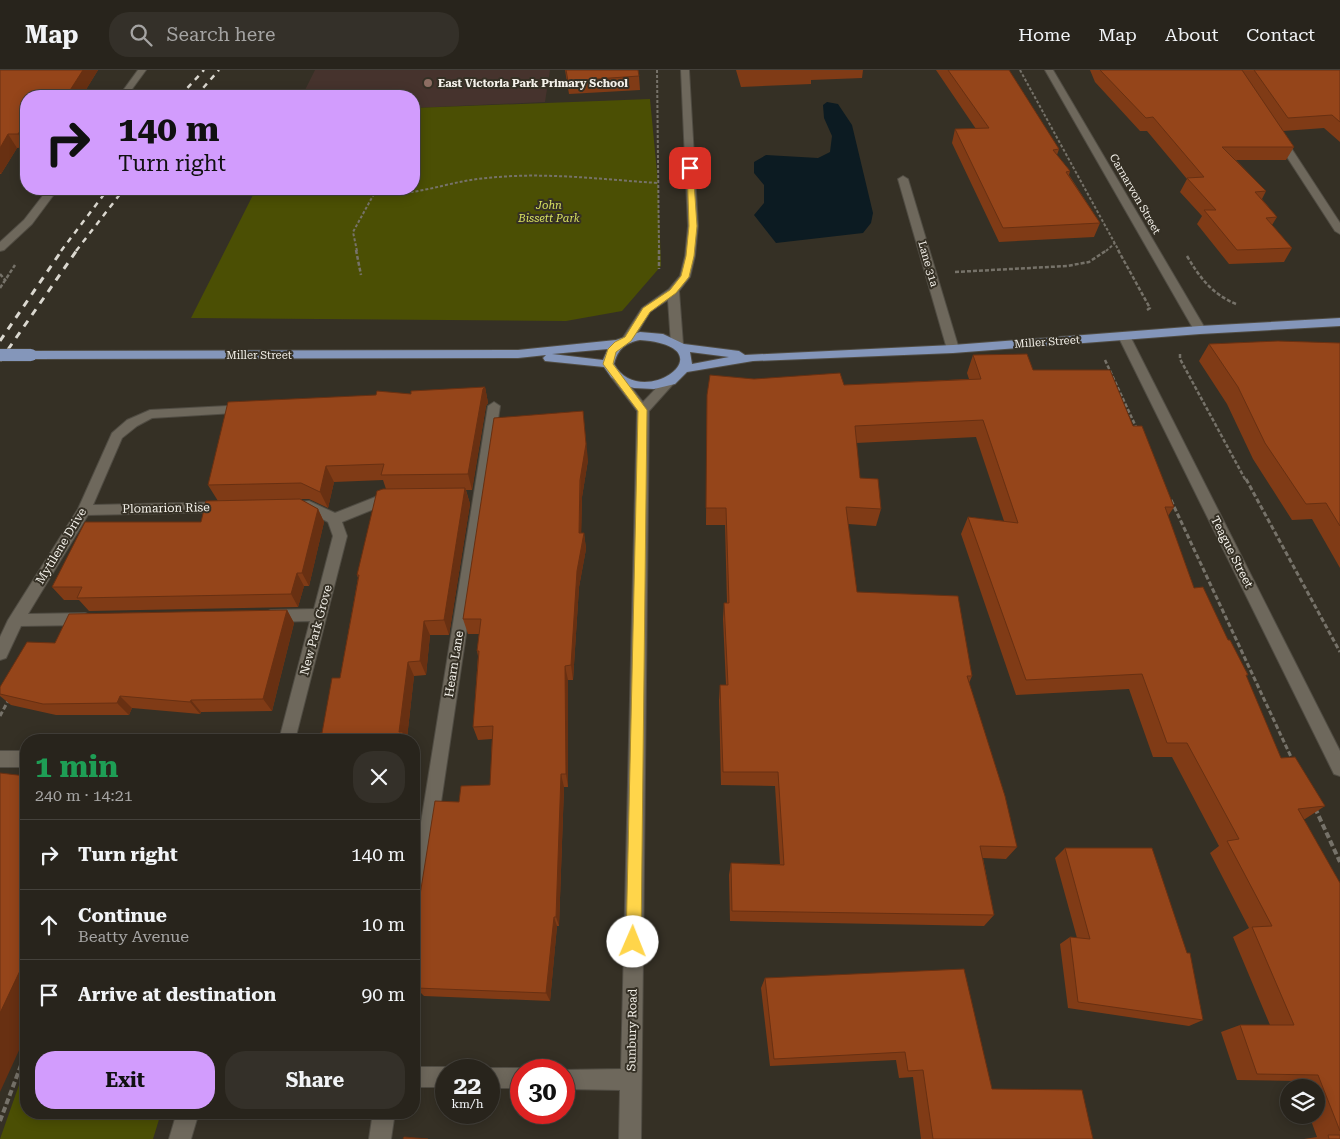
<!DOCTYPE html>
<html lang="en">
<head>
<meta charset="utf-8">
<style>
	body { margin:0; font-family:"Roboto Serif",serif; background:#343029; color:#f1f3f6; height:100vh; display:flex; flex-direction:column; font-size:19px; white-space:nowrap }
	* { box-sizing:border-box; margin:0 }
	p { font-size:16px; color:#a5a4a3 }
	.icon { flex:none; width:28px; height:28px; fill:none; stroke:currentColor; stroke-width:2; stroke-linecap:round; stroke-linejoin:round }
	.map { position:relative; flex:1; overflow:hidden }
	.panel { position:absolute; left:20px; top:664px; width:400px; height:385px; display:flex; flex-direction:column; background:#28241c; border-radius:20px; box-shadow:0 2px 12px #0003,0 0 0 1px #44413b }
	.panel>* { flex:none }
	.guide { position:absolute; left:20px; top:20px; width:400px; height:105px; border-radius:20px; box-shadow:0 2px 12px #0003,0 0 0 1px #44413b; background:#d29cfd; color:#111; overflow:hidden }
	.tools { position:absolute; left:1280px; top:1009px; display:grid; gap:10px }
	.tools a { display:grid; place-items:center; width:45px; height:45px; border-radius:50%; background:#28241c; box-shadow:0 2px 12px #0003,0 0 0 1px #44413b; font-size:25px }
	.speed { position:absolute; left:435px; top:989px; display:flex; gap:10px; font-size:25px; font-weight:700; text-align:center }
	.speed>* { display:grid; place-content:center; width:65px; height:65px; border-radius:50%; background:#28241c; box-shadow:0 2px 12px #0003,0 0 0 1px #44413b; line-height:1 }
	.speed small { font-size:12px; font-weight:400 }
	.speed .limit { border:8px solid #d22; background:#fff; color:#111 }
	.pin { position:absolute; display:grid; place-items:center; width:42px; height:42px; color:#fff; margin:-21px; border-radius:10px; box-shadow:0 2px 8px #0006 }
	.me { position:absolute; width:55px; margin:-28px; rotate:1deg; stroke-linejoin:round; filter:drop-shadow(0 0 4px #0008) }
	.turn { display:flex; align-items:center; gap:18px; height:105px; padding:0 15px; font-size:22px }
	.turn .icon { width:65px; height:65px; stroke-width:2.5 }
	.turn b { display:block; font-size:35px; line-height:42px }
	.round { display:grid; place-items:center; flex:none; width:52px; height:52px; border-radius:20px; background:#343029 }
	.overview { display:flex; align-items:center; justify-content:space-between; height:85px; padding:0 15px }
	h1 { font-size:30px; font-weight:700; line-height:38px; color:#1e9e55 }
	.cta { display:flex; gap:10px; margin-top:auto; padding:10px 15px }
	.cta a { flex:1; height:58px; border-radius:20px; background:#d29cfd; color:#111; font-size:20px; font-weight:700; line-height:58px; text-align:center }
	.cta a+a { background:#343029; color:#f1f3f6 }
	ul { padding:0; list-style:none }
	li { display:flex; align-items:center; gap:15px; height:70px; padding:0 15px; border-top:1px solid #44413b }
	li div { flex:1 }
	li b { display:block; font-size:19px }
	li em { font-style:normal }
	header { display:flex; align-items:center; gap:30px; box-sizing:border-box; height:70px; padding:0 25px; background:#28241c; border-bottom:1px solid #44413b }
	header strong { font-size:24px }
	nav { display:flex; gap:28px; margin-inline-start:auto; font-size:18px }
	.search { width:350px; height:45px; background:#343029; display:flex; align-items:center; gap:12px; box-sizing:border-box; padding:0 18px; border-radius:20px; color:#a5a4a3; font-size:19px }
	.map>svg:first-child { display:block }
</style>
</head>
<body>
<header>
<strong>Map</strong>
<div class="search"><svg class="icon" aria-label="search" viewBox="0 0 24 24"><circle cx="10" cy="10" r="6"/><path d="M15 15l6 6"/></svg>Search here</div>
<nav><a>Home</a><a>Map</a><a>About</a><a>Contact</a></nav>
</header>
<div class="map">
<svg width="1340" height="1069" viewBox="0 0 1340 1069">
	<rect width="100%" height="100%" fill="#353025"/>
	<path fill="#46332d" d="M315 0H550L545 32 414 38V26H302Z"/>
	<path fill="#4b4f04" d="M650 29 658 113 661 196 622 241 566 251 191 248 256 119H414V38Z
		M26 995V1042L161 1043 153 1069H0Z"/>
	<path fill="#0c1b22" d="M827 32 838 34 852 55 873 143 871 153 863 163 776 173 754 145 764 133V115L754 103V92L766 85 818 88 830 82 832 66 824 48 823 35Z"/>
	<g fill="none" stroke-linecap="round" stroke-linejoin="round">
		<g stroke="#504c43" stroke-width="2">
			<path id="minor" d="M138 0H146L127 26H119Z
				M681 0H689L698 156 695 186 690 207 679 221 683 274 677 278 671 274 668 230 650 242 632 272 628 273 622 269 642 238 669 219 680 206 685 186 688 156Z
				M1045 0H1053L1206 260 1204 263H1196L1194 260Z
				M1279 64 1284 67 1340 153V164L1335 161 1274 67Z
				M903 106 908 109 959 279 957 282H949L947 279 898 109Z
				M48 119H58L32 154 4 180 0 181V172L24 150Z
				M1124 262 1130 266 1340 681V706L1334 704 1118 266Z
				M617 303 621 304 643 332 665 309H673L675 312 649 341 641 1069H619L620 1020 564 1019V1000H561L621 999 637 341 611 307Z
				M494 332 500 336 423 853 421 860 414 862V796L488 336Z
				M247 335 253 339 251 342 152 348 137 356 122 368 93 435 224 432 229 433 231 437 229 441 224 442 88 445 28 544 85 543 90 545 93 549 90 553 85 555 21 556 6 588 0 590V567L8 550 78 439 112 363 127 350 150 340Z
				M393 423 398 424 400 428 398 432 389 433 342 452 347 466 295 670H279L310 551 271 552 266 550 263 546 266 542 271 540 314 539 333 466 328 452 307 441 297 440 295 436 297 432 309 431 335 443 383 424Z
				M0 681H26V697H0Z
				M414 997H446L454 1000H446V1017H414Z
				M489 998H521L527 1000H521V1018H489V1000H483Z
				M177 1042H199L191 1069H169Z
				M373 1042H395L391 1069H369Z"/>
		</g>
		<g stroke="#504c43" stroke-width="2">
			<path id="major" d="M1340 248V256L1200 264 953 283 753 291 687 302 675 314 654 319 634 318 621 314 611 307 604 297 545 291 543 288 546 285 518 288 31 289 25 285 31 281 518 280 616 270 640 262 663 264 684 274 739 281 745 285 953 275 1200 256ZM640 270C732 277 641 343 614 294 618 279 625 273 640 270ZM608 279 603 290 552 284ZM690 282 729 287 692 294Z"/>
		</g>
		<path stroke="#767269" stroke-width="2" stroke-dasharray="3 2" stroke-linecap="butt" d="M657 0 659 181
			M1020 0 1119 181
			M371 119C400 130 436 116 465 111 481 108 497 107 514 106 562 104 610 110 658 113
			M357 181 353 162 375 122
			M1106 181 1115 173"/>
		<path stroke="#767269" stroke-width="2.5" stroke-dasharray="4 2" stroke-linecap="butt" d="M356 180 361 205
			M659 180V199
			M1118 180 1150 238 1147 240
			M1187 186C1200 208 1212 224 1236 234
			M955 202 1067 196 1089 192 1107 180
			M0 204 6 211
			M0 218 15 195
			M1180 284V289L1246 411
			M1105 290 1137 359"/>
		<path stroke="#767269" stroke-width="3" stroke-dasharray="5 2.5" stroke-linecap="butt" d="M1246 409 1340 582
			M1171 430 1292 689
			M0 646 9 629"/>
		<path stroke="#767269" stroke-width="4" stroke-dasharray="6 3" stroke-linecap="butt" d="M1315 738 1340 792
			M21 1000 26 994
			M0 1051 26 982"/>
		<use href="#minor" fill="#6e685c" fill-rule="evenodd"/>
		<use href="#major" fill="#8496ba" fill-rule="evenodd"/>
		<path stroke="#dbd8d0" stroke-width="2.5" stroke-dasharray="5.5 5.5" stroke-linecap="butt" d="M180 26 204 0
			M196 26 219 0
			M61 181 108 119
			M76 181 124 119"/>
		<path stroke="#dbd8d0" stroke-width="3" stroke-dasharray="7 7" stroke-linecap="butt" d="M0 271 62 180
			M0 291 77 180"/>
		<g stroke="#504c43" stroke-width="13" stroke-linecap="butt">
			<path id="major-bridge" d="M0 285H31"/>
		</g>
		<use href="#major-bridge" stroke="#8496ba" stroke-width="12"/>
	</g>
	<path fill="#803b16" d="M0 0H98L82 26H26V77L17 78 1 104H0Z
		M565 0H638L639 6 640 20 569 24Z
		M736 0H863L862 8 811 10V14L741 17Z
		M936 0H1009L1059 79 1057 85 1070 101 1069 105 1100 153 1094 167 999 172 952 73 955 59H976Z
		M1090 0H1340V72L1324 58 1283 61 1294 77 1286 90H1236L1266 121 1262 129 1277 147 1272 155 1292 178 1284 192 1229 194 1197 154 1202 146 1180 122 1187 109 1147 61H1140L1095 12Z
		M1340 273V498L1312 449 1292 450 1253 389 1227 334 1199 291 1209 274Z
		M973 285 1033 300 1133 356 1174 437 1168 446 1194 518 1228 570 1248 605 1246 606 1281 688 1325 736 1305 749H1303L1340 813V1069H1304L1317 1067 1309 1045H1316V1018H1298L1296 1011 1237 1010 1221 962 1240 955H1270L1233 867 1249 858 1210 783 1219 776 1172 687H1153L1129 619 1016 625 961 464 968 447 1004 451 976 367 856 373 860 408 881 439 876 456 848 454 857 522 972 606 969 613 1017 777 1006 789 983 788 994 845 984 856 730 851 729 805 731 793 780 794 775 716 721 715 719 630 720 615H726L723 549 724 533H727L725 455H706L707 325 754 309 844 315 969 309 967 303Z
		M485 317 488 333 486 336 472 420H466L470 434 449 565H430L426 605 414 606 407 668 408 670H318L322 663 340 608 358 508 357 505 386 419 383 410 334 412 328 438 309 429H300L318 439 324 452 309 516H304L298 537 89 541 79 530H64L52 517 201 452 218 431 208 415 411 324Z
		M588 390 582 427 581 463H584L586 479 579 517 573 610H568V717H564L559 856H557L550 931 424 926 416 918 419 905H414V852L459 732 490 715 492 669 478 670 473 657 478 586 477 581 479 564H468L463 549Z
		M287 540 294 553 272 641 201 642 200 644 132 638 129 645H56L11 635 0 626V624L55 573Z
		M1065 778 1203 950 1189 956 1068 938 1060 874 1070 867 1077 868 1055 788Z
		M765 908 992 1019 1093 1069H921L913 1007 899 1008 896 990 770 996 761 918Z"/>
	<path fill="#683012" d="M83 0H98L82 26H68L67 25Z
		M26 52V77L18 64Z
		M8 64 17 78 1 104 0 102V78Z
		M485 317 488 333 486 336 472 420 468 404 483 319Z
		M583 341 588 390 582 427 581 479 579 463Z
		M326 396 334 412 328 438 320 422Z
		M465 418 470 434 449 565 444 550Z
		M318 439 324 452 309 516 302 503Z
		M584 463 586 479 579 517 573 610 571 595 577 501Z
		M297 503 304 516 298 537 291 524Z
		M287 540 294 553 272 641 263 629Z
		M424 551 430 565 426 605 420 591Z
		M408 592 414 606 407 668 408 670H402L399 662Z
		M565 596 568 610V717L566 704Z
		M120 626 132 638 129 645 117 633Z
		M191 630 201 642 200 644 190 632Z
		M561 704 564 717 559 856 556 847Z
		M414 731 421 742 414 786Z
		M554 847 557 856 550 931 546 923Z
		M26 888V965L0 1022V943Z"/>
	<path fill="#95451a" stroke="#683012" d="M0 0H83L67 25H61V26H26V52L18 64H8L0 78Z
		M566 0H638L639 6 568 11Z
		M948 0H1009L1059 79 1053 80 1070 101 1066 102 1100 153 1003 158 955 59 989 58Z
		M1100 0H1242L1294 77H1222L1266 121 1255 122 1277 147 1266 148 1292 178 1237 180 1204 140H1216L1187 108 1204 107 1153 47 1146 48Z
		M1254 0H1340V52L1332 45 1288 48Z
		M1278 271 1340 273V456L1326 433 1306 434 1265 373 1238 317 1209 274Z
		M1027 284 1033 300H1110L1133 356H1142L1174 437H1165L1194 518 1203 517 1228 570H1230L1248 605H1246L1281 688 1295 687 1325 736 1298 739 1340 813V1061L1318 1005 1257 1004 1240 955H1294L1252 857 1272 856 1227 771 1239 769 1187 673H1167L1142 604 1026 610 968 447 1018 453 983 350 855 356 860 408 878 409 881 439 846 437 857 522 958 526 972 606H967L1005 726 1017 777 980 776 994 845 732 841 731 793 784 795 778 702H723L720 615H728L724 533H729L726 438H706L707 325 710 305 754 309 840 303 844 315 981 309 973 285Z
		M485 317 483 319 468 404 381 405 384 394 326 396 320 422 301 413 208 415 228 332 376 325 377 321 411 324V321Z
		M583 341 586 374 580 410 579 463H584L577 501 571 595 565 596 566 704H561L556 847H554L546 923 416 918 420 897H414V852L417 844 435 731 459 732 461 716 490 715 493 656 473 657 479 581H477L481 549H463L494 348Z
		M465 418 444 550 424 551 420 591 408 592 399 662H403L402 670H318L320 663H322L332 608H340L359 505H357L377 421 383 419Z
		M300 429 318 439 302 503H297L291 524 77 528 82 517H52L85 452H201L206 431Z
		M287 540 263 629 191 630 190 632 120 626 117 633 43 634 0 624V617L27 572 55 573 69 544Z
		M0 703 26 706V888L0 943Z
		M1065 778H1152L1187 883H1190L1203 950 1078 932 1070 867 1090 869Z
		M964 899 992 1019 1082 1020 1093 1069H933L923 1000 908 1001 905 982 774 989 765 908Z
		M1328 1065H1340V1069H1329Z
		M404 1067 428 1069H403Z"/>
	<path fill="#ffd54a" stroke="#a68a30" d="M687 96 693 98 697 156 694 186 689 207 676 223 650 242 631 271 616 282 613 294 647 340 641 872 639 877 633 880 628 877 626 872 638 341 603 294 608 279 615 272 625 267 643 238 670 220 681 206 686 186 689 156Z"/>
	<circle fill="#8d6e63" stroke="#353025" stroke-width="2" cx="428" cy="13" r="5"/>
	<g text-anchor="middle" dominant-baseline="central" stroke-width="4" stroke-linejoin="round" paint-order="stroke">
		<g font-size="11" font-weight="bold" fill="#f4f1ea" stroke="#353025" text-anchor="start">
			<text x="438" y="13">East Victoria Park Primary School</text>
		</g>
		<g font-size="11" fill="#f4f1ea" stroke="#353025">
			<text transform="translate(1135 124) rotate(60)">Carnarvon Street</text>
			<text transform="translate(928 194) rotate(74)">Lane 31a</text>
			<text transform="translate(1047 272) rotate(-4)">Miller Street</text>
			<text x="259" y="285">Miller Street</text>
		</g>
		<g font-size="11" font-style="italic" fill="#d7e060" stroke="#353025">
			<text x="549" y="135">John<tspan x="549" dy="13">Bissett Park</tspan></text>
		</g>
		<g font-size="12" fill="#f4f1ea" stroke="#353025">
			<text transform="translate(166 438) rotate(-1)">Plomarion Rise</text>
			<text transform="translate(61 476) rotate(-59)">Mytilene Drive</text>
			<text transform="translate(1232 482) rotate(63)">Teague Street</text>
			<text transform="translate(316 560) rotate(-75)">New Park Grove</text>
			<text transform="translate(454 594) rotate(-81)">Hearn Lane</text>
			<text transform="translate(632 960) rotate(-89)">Sunbury Road</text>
		</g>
	</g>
</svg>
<div class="tools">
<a><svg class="icon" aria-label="layers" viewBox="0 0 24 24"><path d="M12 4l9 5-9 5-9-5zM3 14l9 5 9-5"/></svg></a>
</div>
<div class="speed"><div>22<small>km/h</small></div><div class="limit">30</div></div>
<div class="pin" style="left:690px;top:98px;background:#d93025"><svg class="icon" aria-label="arrive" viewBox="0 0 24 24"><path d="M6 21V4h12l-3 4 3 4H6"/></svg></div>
<svg class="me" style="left:633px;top:872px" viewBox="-20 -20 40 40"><circle r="19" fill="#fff"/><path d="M0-13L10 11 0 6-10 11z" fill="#ffd54a"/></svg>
<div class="guide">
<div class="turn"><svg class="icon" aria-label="right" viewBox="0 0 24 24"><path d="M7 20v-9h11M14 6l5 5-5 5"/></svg><div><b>140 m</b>Turn right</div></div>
</div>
<section class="panel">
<div class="overview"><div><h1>1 min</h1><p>240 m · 14:21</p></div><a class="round"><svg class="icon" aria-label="close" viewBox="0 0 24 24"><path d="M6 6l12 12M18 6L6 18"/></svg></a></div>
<ul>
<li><svg class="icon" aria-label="right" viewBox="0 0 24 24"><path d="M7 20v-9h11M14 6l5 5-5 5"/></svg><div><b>Turn right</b></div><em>140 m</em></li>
<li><svg class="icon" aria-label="ahead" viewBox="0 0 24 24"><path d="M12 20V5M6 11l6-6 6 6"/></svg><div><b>Continue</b><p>Beatty Avenue</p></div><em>10 m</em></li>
<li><svg class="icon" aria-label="arrive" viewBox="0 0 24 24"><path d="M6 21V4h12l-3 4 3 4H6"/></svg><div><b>Arrive at destination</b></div><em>90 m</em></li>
</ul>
<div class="cta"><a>Exit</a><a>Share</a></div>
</section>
</div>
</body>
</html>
